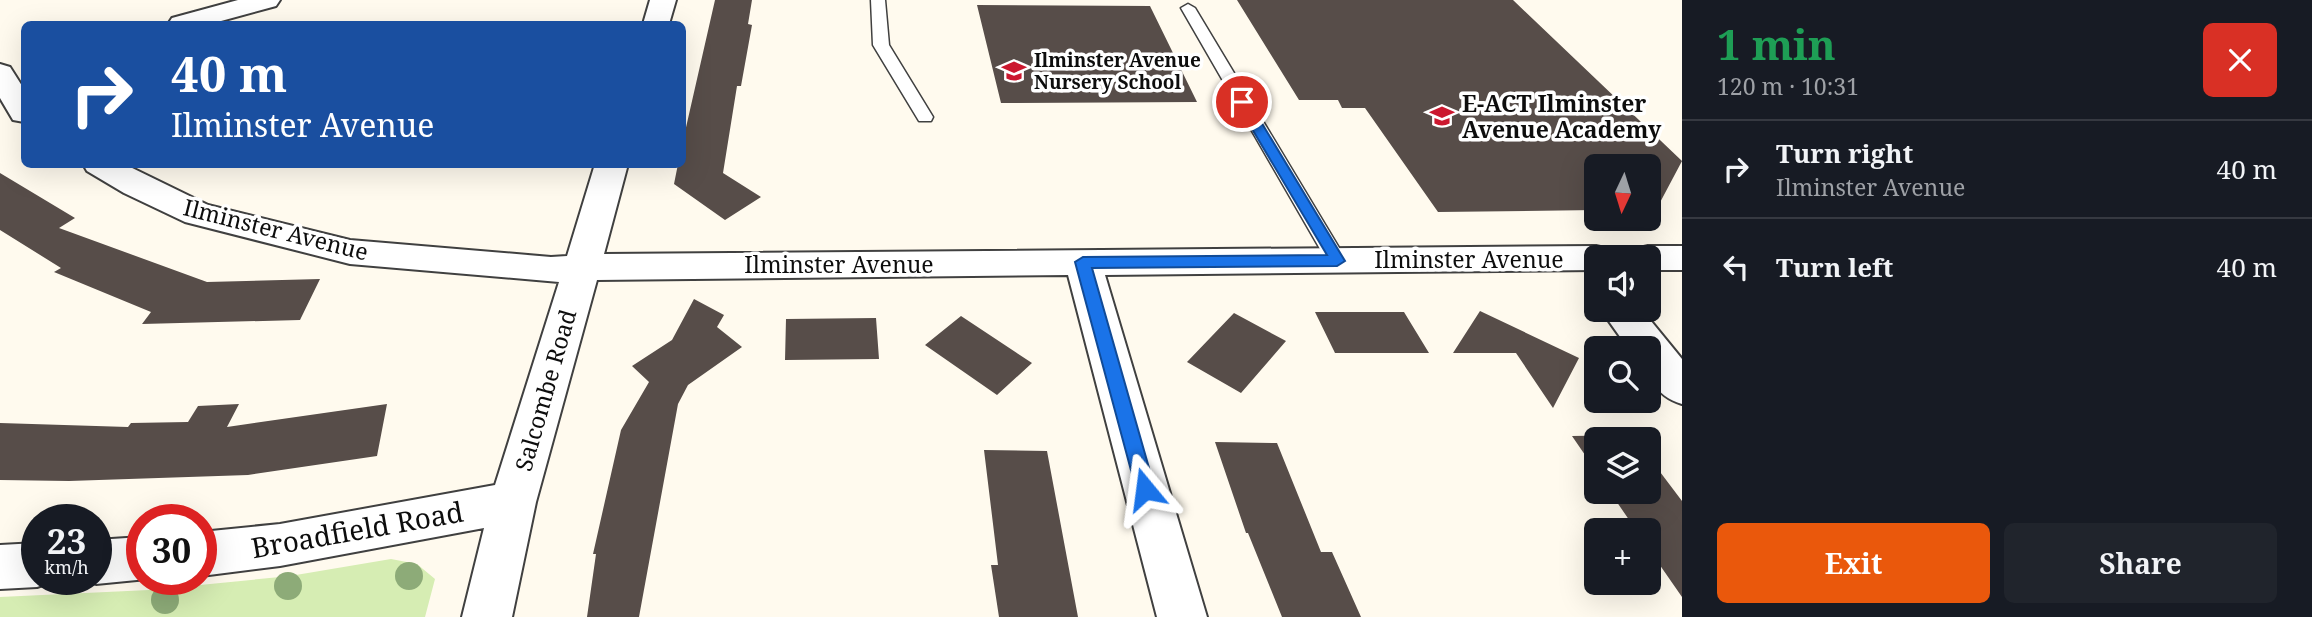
<!DOCTYPE html>
<html lang="en">
<head>
<meta charset="utf-8">
<style>
	body { margin:0; font-family:"Noto Serif",serif; background:#20242c; color:#f1f3f6; height:100vh; display:flex; flex-direction:column; font-size:26px; white-space:nowrap }
	* { box-sizing:border-box; margin:0 }
	p { font-size:23px; color:#9ea1a6 }
	.icon { flex:none; width:38px; height:38px; fill:none; stroke:currentColor; stroke-width:2; stroke-linecap:round; stroke-linejoin:round }
	.map { position:relative; flex:1; overflow:hidden }
	.side { display:flex; flex-direction:column; background:#171b24; width:630px }
	.side>* { flex:none }
	.hud { position:absolute; left:21px; top:21px; width:665px; height:147px; border-radius:10px; box-shadow:0 7px 28px #0002; background:#1a4fa0; color:#fff; overflow:hidden }
	.needle { width:46px; rotate:184deg }
	.controls { position:absolute; left:1584px; top:154px; display:grid; gap:14px }
	.controls a { display:grid; place-items:center; width:77px; height:77px; border-radius:10px; background:#171b24; box-shadow:0 7px 28px #0002; font-size:35px }
	.speed { position:absolute; left:21px; top:504px; display:flex; gap:14px; font-size:35px; font-weight:700; text-align:center }
	.speed>* { display:grid; place-content:center; width:91px; height:91px; border-radius:50%; background:#171b24; box-shadow:0 7px 28px #0002; line-height:1 }
	.speed small { font-size:18px; font-weight:400 }
	.speed .limit { border:10px solid #d22; background:#fff; color:#111 }
	.pin { position:absolute; display:grid; place-items:center; width:60px; height:60px; color:#fff; margin:-30px; border:4px solid #fff; border-radius:50%; box-shadow:0 2px 7px #0007 }
	.me { position:absolute; width:77px; margin:-38px; rotate:344deg; stroke-linejoin:round; filter:drop-shadow(0 0 5px #0008) }
	.turn { display:flex; align-items:center; gap:24px; height:147px; padding:0 35px; font-size:32px }
	.turn .icon { width:91px; height:91px; stroke-width:2.5 }
	.turn b { display:block; font-size:49px; line-height:60px }
	.round { display:grid; place-items:center; flex:none; width:74px; height:74px; border-radius:10px; background:#20242c }
	.headline { display:flex; align-items:center; justify-content:space-between; height:119px; padding:0 35px }
	h1 { font-size:42px; font-weight:700; line-height:52px; color:#1e9e55 }
	.cta { display:flex; gap:14px; margin-top:auto; padding:14px 35px }
	.cta a { flex:1; height:80px; border-radius:10px; background:#ea580c; color:#fff; font-size:28px; font-weight:700; line-height:80px; text-align:center }
	.cta a+a { background:#20242c; color:#f1f3f6 }
	ul { padding:0; list-style:none }
	li { display:flex; align-items:center; gap:21px; height:98px; padding:0 35px; border-top:2px solid #363941 }
	li div { flex:1 }
	li b { display:block; font-size:26px }
	li em { font-style:normal }
	main { display:flex; flex:1; min-height:0 }
	.map>svg:first-child { display:block }
</style>
</head>
<body>
<main>
<div class="map">
<svg width="1682" height="617" viewBox="0 0 1682 617">
	<rect width="100%" height="100%" fill="#fffaee"/>
	<path fill="#d6edb3" d="M391 559 417 564 435 579 425 617H0V597L149 590 290 576Z"/>
	<path fill="#574d49" d="M715 0H752L748 24 752 25 741 86H737L723 173 761 197 725 220 674 184 678 164H682V145Z
		M1237 0H1513L1682 161 1656 210H1648V166H1596V210L1438 212 1365 108H1342L1338 100H1299Z
		M977 5 1150 6 1197 102 1001 103Z
		M0 173 75 218 59 228 207 282 320 279 300 320 142 324 151 312 54 272 61 268 0 230Z
		M694 299 724 315 717 327 742 347 688 385 678 404 639 617H587L596 554H593L621 430 649 382 632 366 672 340Z
		M1480 311 1579 358 1553 408 1516 353H1453Z
		M1315 312H1404L1429 353H1335Z
		M1234 313 1286 341 1241 393 1187 362Z
		M961 316 1032 363 997 395 925 345Z
		M876 318 879 359 785 360 786 319Z
		M239 404 227 427 387 404 377 456 248 475 69 481 0 480V423L128 427 131 423 188 422 198 406Z
		M1633 435 1637 439H1596V471L1572 436Z
		M1215 442 1277 443 1321 552H1332L1361 617H1282L1248 533H1246Z
		M984 450 1047 451 1078 617H999L991 565H998Z
		M1648 456 1682 501V597L1648 548V530H1636L1610 492H1648Z"/>
	<g fill="none" stroke-linecap="round" stroke-linejoin="round">
		<g stroke="#404040" stroke-width="3">
			<path id="lane" d="M871 0H885L889 45 933 117 931 121H919L873 45Z
				M1188 4 1195 8 1347 261 1344 266H1330L1327 261 1181 8Z"/>
		</g>
		<g stroke="#404040" stroke-width="4">
			<path id="street" d="M238 0H280L276 6 210 24H168L172 18Z
				M650 0H676L669 24H643Z
				M0 64 10 67 24 89V122L13 120 0 98Z
				M83 164H124L208 205 350 240 551 257 567 256 595 164H628L604 254 1596 246 1609 249 1614 257H1596V270L1105 275 1207 617H1157L1068 275 597 280 536 502 512 617H462L484 528 280 566 201 576V532L280 524 495 485 559 282 350 264 185 222 124 193 87 171Z
				M1648 246H1682V270H1648V257H1630L1635 249Z
				M1601 310H1642L1682 359V404C1653 395 1648 376 1648 348H1628Z
				M142 537V579H147L96 584 83 579H96V540Z
				M37 543V579L54 581 37 587 0 589V545Z"/>
		</g>
		<use href="#lane" fill="#fff" fill-rule="evenodd"/>
		<use href="#street" fill="#fff" fill-rule="evenodd"/>
	</g>
	<g fill="#8dab78">
		<circle cx="409" cy="576" r="14"/>
		<circle cx="288" cy="586" r="14"/>
		<circle cx="165" cy="600" r="14"/>
	</g>
	<path fill="#1a73e8" stroke="#114b97" stroke-width="2" d="M1242 98 1249 102 1345 261 1337 266 1092 268 1155 489 1152 495 1145 497 1139 495 1136 489 1075 262 1083 257 1327 255 1236 102Z"/>
	<defs>
		<g id="school-bare" transform="scale(1.89)"><path d="M0-5L7-2L0 1L-7-2ZM-4 1L0 2.5L4 1V4Q0 6-4 4Z" fill="#cb182f" stroke="#fff" stroke-width="2.5" paint-order="stroke"/></g>
	</defs>
	<g fill-rule="evenodd">
		<use href="#school-bare" x="1014" y="71"/>
		<use href="#school-bare" x="1442" y="116"/>
	</g>
	<g text-anchor="middle" dominant-baseline="central" stroke-width="7" stroke-linejoin="round" paint-order="stroke">
		<g font-size="19" font-weight="bold" fill="#0d0d0d" stroke="#fff" text-anchor="start">
			<text x="1034" y="60">Ilminster Avenue<tspan x="1034" dy="22">Nursery School</tspan></text>
		</g>
		<g font-size="23" font-weight="bold" fill="#0d0d0d" stroke="#fff" text-anchor="start">
			<text x="1462" y="103">E-ACT Ilminster<tspan x="1462" dy="26">Avenue Academy</tspan></text>
		</g>
		<g font-size="23" fill="#0d0d0d" stroke="#fff">
			<text transform="translate(276 229) rotate(14)">Ilminster Avenue</text>
			<text x="1469" y="259">Ilminster Avenue</text>
			<text x="839" y="264">Ilminster Avenue</text>
			<text transform="translate(545 390) rotate(-74)">Salcombe Road</text>
		</g>
		<g font-size="28" fill="#0d0d0d" stroke="#fff">
			<text transform="translate(357 529) rotate(-10)">Broadfield Road</text>
		</g>
	</g>
</svg>
<div class="controls">
<a><svg class="needle" viewBox="-14 -14 28 28"><path d="M0-13l5 13h-10z" fill="#e53935"/><path d="M0 13l5-13h-10z" fill="#9ea1a6"/></svg></a>
<a><svg class="icon" aria-label="sound" viewBox="0 0 24 24"><path d="M4 9h4l5-4v14l-5-4H4zM17 9q2 3 0 6"/></svg></a>
<a><svg class="icon" aria-label="search" viewBox="0 0 24 24"><circle cx="10" cy="10" r="6"/><path d="M15 15l6 6"/></svg></a>
<a><svg class="icon" aria-label="layers" viewBox="0 0 24 24"><path d="M12 4l9 5-9 5-9-5zM3 14l9 5 9-5"/></svg></a>
<a>+</a>
</div>
<div class="speed"><div>23<small>km/h</small></div><div class="limit">30</div></div>
<div class="pin" style="left:1242px;top:102px;background:#d93025"><svg class="icon" aria-label="arrive" viewBox="0 0 24 24"><path d="M6 21V4h12l-3 4 3 4H6"/></svg></div>
<svg class="me" style="left:1145px;top:489px" viewBox="-20 -20 40 40"><path d="M0-17L14 15 0 8-14 15z" fill="#1a73e8" stroke="#fff" stroke-width="4"/></svg>
<div class="hud">
<div class="turn"><svg class="icon" aria-label="right" viewBox="0 0 24 24"><path d="M7 20v-9h11M14 6l5 5-5 5"/></svg><div><b>40 m</b>Ilminster Avenue</div></div>
</div>
</div>
<section class="side">
<div class="headline"><div><h1>1 min</h1><p>120 m · 10:31</p></div><a class="round" style="background:#d93025;color:#fff"><svg class="icon" aria-label="close" viewBox="0 0 24 24"><path d="M6 6l12 12M18 6L6 18"/></svg></a></div>
<ul>
<li><svg class="icon" aria-label="right" viewBox="0 0 24 24"><path d="M7 20v-9h11M14 6l5 5-5 5"/></svg><div><b>Turn right</b><p>Ilminster Avenue</p></div><em>40 m</em></li>
<li><svg class="icon" aria-label="left" viewBox="0 0 24 24"><path d="M17 20v-9H6M10 6l-5 5 5 5"/></svg><div><b>Turn left</b></div><em>40 m</em></li>
</ul>
<div class="cta"><a>Exit</a><a>Share</a></div>
</section>
</main>
</body>
</html>
